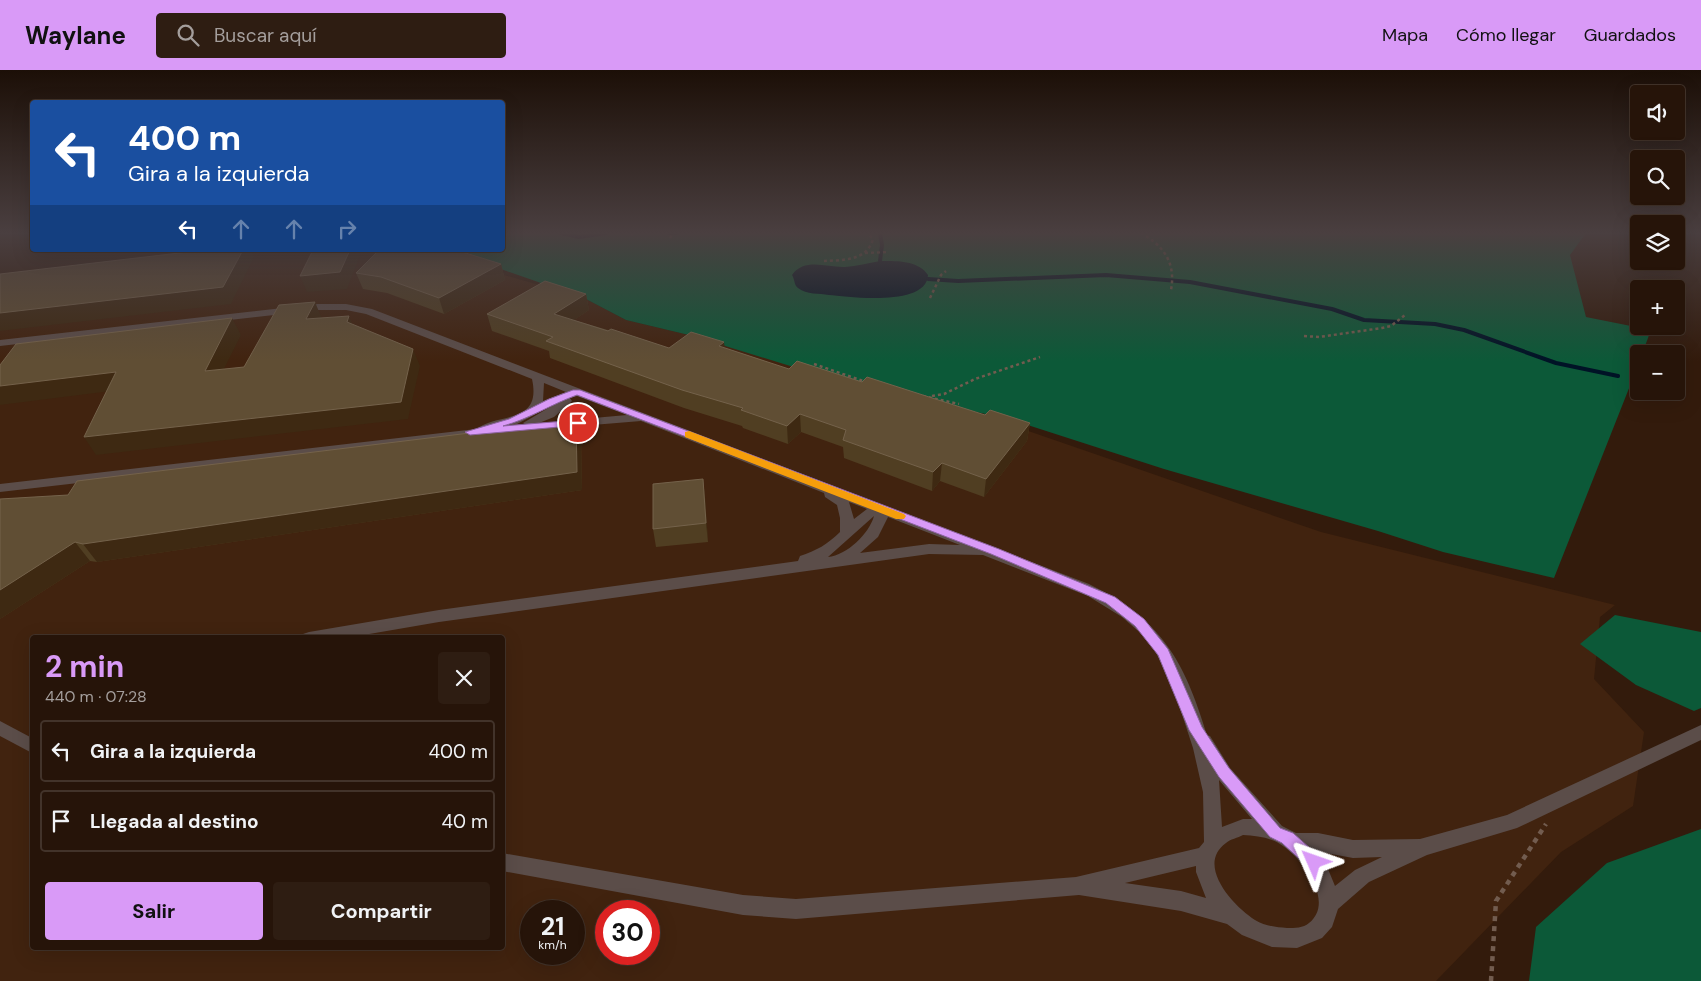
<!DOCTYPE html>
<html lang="es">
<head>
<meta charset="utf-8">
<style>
	body { margin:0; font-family:"DM Sans",sans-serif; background:#2e1d12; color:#f1f3f6; height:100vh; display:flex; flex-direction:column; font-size:19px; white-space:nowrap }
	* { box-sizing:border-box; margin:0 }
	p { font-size:16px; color:#a49e9c }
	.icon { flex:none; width:28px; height:28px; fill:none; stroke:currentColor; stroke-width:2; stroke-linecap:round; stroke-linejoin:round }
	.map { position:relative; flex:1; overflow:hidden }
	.sheet { position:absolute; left:30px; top:565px; width:475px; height:315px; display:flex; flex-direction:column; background:#261409; border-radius:5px; box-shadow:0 5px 20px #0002,0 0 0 1px #42332a }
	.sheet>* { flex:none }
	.top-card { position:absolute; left:30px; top:30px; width:475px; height:152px; border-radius:5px; box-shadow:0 5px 20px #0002,0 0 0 1px #42332a; background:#1a4fa0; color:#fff; overflow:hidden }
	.controls { position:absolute; left:1630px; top:15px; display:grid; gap:10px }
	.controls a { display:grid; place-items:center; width:55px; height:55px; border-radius:5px; background:#261409; box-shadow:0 5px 20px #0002,0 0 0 1px #42332a; font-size:25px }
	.speed { position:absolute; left:520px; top:830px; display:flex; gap:10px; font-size:25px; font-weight:700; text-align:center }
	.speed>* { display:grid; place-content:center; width:65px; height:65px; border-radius:50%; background:#261409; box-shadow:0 5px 20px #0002,0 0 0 1px #42332a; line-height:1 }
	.speed small { font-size:12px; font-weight:400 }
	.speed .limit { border:8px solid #d22; background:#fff; color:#111 }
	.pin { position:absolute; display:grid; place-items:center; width:42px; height:42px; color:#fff; margin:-21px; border:2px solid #fff; border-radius:50%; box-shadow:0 1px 5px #0007 }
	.me { position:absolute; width:55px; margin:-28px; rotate:313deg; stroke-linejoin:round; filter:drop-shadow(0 0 4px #0008) }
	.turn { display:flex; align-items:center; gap:18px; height:105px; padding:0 15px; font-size:22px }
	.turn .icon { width:65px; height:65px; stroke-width:2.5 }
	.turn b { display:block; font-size:35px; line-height:42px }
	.lanes { display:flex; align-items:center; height:48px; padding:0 15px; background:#0003; justify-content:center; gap:25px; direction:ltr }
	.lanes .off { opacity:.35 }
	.round { display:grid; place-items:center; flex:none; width:52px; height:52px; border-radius:5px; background:#2e1d12 }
	.overview { display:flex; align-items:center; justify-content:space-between; height:85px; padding:0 15px }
	h1 { font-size:30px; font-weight:700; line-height:38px; color:#d99af7 }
	.action { display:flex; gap:10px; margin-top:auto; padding:10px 15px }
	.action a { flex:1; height:58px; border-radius:5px; background:#d99af7; color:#111; font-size:20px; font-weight:700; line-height:58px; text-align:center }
	.action a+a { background:#2e1d12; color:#f1f3f6 }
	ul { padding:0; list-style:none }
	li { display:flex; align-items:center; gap:15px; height:62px; margin:0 10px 8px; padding:0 5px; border:2px solid #42332a; border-radius:5px }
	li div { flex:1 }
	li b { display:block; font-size:19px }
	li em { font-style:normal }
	header { display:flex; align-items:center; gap:30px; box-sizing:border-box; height:70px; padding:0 25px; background:#d99af7; color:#111 }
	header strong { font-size:24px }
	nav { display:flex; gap:28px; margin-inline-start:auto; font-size:18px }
	.search { width:350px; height:45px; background:#2e1d12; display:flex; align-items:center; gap:12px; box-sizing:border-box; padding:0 18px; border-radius:5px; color:#a49e9c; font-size:19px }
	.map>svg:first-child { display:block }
</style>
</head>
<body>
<header>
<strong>Waylane</strong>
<div class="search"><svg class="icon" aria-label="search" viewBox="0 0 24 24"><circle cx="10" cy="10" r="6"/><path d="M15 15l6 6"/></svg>Buscar aquí</div>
<nav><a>Mapa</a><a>Cómo llegar</a><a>Guardados</a></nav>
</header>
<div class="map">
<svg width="1701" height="911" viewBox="0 0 1701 911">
	<rect width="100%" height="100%" fill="#331b0c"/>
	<path fill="#41230f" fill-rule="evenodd" d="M269 180H428L473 196 584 228 626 250 693 266 999 351 1321 462 1615 535 1600 547 1594 609 1644 662 1633 736 1561 782 1436 911H0V208L218 188ZM32 568H502V878H32ZM531 841H574V884H531ZM606 841H649V884H606Z"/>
	<path fill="#0c5938" d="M503 163H1586L1570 185 1586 247 1651 260 1642 284H1639V293L1554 508 1443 482 1378 461 1164 399 1009 349 855 316 693 266 626 250 584 228 466 187 473 180H502Z
		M1615 545 1701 562V638L1694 641 1636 615 1580 574Z
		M1701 759V911H1529L1536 857 1607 793Z"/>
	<path fill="#001326" d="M880 191C896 191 918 190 928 205 927 237 849 227 829 225 819 223 807 225 798 218 794 215 795 210 792 205 805 187 828 198 845 197 857 196 868 193 880 191Z"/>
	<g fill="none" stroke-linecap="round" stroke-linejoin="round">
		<path stroke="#001326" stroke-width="4" d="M561 163 579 167 606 163
			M669 163H676
			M880 163 882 175 880 191
			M928 209 958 211 1106 205 1190 212 1332 239 1364 250 1435 254 1464 260 1556 293 1618 306"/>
		<path stroke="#725c4f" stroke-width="2.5" stroke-dasharray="3 3" stroke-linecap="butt" d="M1141 163C1164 176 1176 193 1171 220
			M631 165 633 163
			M670 168 673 163
			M865 183 889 182
			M824 191C843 190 867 191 873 169L868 163
			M930 228 941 205 946 201
			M1304 266 1319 267 1382 258 1391 256 1405 245
			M814 294 866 312
			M923 326 959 334
			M932 326 944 324 975 309 1040 287"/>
		<path stroke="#725c4f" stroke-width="4.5" stroke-dasharray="5 5" stroke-linecap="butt" d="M1491 911 1496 831 1546 754"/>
		<path fill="#5b4d49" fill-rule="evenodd" d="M318 234H346L372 239 1089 514C1162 550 1184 590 1207 665L1210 666 1230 698 1282 756 1296 763H1318L1353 770 1420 769 1507 745 1701 655V670L1517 758 1427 785 1369 812 1338 839 1332 857 1322 868 1297 878 1272 877 1242 865 1227 854 1181 841 1079 825 796 849 743 845 502 801V783L743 825 796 829 1076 807 1199 778 1204 772 1203 722 1193 678 1172 614 1155 581 1145 567 1122 547 1088 526 983 485 929 484 439 552 346 568H301L303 564 309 562 439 540 798 491 800 486C816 481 828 474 840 462V448L837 435 825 427 824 423 641 351 556 358 554 355 560 351 627 345 577 326 570 328 572 331 570 333 554 347 529 357 523 353 555 334 517 354 498 359 497 364 493 365 0 422V414L476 359C499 342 542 355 532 309L366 244 346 240H318L0 276V270ZM544 313 566 322 543 331ZM849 432 867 439 854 449ZM874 446C869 464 847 485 828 487ZM888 447 960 475 929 474 860 483 878 467ZM1219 710 1252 749H1243L1222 757ZM1243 765C1256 766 1269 767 1280 774 1301 787 1336 831 1309 853 1303 858 1295 858 1287 858 1276 857 1265 856 1255 850 1234 837 1195 795 1226 773 1230 769 1238 768 1243 765ZM1315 781 1353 788 1382 787 1355 800 1335 816 1328 799ZM1196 796V802L1206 828 1181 821 1125 813Z
			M0 651 32 668V683L0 666Z"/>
	</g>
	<path fill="#503e22" d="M501 194 505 210 444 244 387 223 363 219 356 203Z
		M586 224 589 240 574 250 669 278H724L789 299 862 312 985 345 1030 353 1027 371 984 427 940 411 932 421 844 388 843 377 801 362 788 374 743 358 742 356 684 338 550 288 549 281 492 261 487 244Z
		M576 350 581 367 582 420 97 492 90 491 0 549V429L68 425Z
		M703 409 705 427 708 472 656 477 653 459Z"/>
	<path fill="#3e2912" d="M243 180H251L254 187 231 234 0 261V243Z
		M350 180H362L347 219 307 222 300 206Z
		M501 194 505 210 444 244 439 228Z
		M586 224 589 240 558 261 554 244Z
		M315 232 322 249H306Z
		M349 246 356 263 347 252Z
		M232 248 241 265 214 319 205 301Z
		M724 272 726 289 719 276Z
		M413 279 420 296 408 349 96 385 84 367Z
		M116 302 127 319 0 335V316Z
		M800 344 801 362 788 374 787 356Z
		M576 350 581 367 582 420 97 492 83 474Z
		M1030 353 1027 371 984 427 986 409Z
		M942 393 940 411 932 421 933 402Z
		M703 409 705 427 708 472 706 453Z
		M75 472 90 491 0 549V520Z"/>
	<path fill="#604e34" stroke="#74624b" d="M205 180H243L223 217 0 243V204Z
		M313 180H350L340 202 300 206Z
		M379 180H456L501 194 439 228 381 207 356 203Z
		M545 211 586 224 554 244 608 261 611 259 669 278 691 262 724 272 719 276 789 299 797 291 862 312 867 307 985 345 990 340 1030 353 986 409 942 393 933 402 843 370 846 360 800 344 787 356 741 340 743 338 682 320 546 271 553 267 487 244Z
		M315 232 306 249 349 246 347 252 413 279 401 332 84 367 116 302 0 316V295L16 274 232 248 205 301 244 297 279 235Z
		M576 350 577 402 83 474 75 472 0 520V429L68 425 77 411Z
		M703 409 706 453 653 459V414Z"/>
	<linearGradient id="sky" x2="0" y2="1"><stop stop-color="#1c0f07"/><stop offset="0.56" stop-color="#4a3f40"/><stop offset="1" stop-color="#4a3f40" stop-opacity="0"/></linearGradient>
	<rect width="1701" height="291" fill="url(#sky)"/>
	<path fill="#d99af7" stroke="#8d64a1" d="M573 320H580L999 479 1115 527 1144 549 1168 579 1202 657 1229 698 1280 758 1293 763 1319 786 1322 792 1319 797 1314 799 1308 797 1282 773 1270 767 1219 707 1189 660 1158 585 1135 556 1106 533 991 484 577 325C552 334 529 349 503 356L578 350 582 351V355L470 365 465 362 509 349 549 329Z"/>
	<path fill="#f59e0b" d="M689 361 904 444 906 446 904 449H896L685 367V362Z"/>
</svg>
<div class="controls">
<a><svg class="icon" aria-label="sound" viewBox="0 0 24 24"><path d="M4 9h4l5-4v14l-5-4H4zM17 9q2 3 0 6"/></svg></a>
<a><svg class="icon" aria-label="search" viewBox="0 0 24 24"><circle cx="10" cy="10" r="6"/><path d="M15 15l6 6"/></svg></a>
<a><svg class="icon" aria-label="layers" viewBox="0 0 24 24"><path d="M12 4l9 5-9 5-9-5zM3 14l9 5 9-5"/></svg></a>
<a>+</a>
<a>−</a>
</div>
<div class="speed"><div>21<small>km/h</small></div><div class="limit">30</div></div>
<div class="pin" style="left:578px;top:353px;background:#d93025"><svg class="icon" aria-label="arrive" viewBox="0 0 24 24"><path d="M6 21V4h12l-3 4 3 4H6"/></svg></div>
<svg class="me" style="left:1314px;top:792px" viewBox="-20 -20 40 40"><path d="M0-17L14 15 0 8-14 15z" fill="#d99af7" stroke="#fff" stroke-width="4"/></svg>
<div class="top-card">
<div class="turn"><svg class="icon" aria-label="left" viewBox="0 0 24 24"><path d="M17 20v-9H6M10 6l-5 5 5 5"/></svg><div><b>400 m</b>Gira a la izquierda</div></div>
<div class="lanes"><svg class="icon" aria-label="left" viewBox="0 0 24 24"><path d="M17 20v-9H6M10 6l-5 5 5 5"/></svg><svg class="icon off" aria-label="ahead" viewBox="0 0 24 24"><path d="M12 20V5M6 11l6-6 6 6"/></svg><svg class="icon off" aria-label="ahead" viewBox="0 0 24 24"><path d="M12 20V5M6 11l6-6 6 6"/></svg><svg class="icon off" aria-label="right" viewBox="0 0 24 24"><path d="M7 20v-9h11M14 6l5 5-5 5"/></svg></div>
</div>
<section class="sheet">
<div class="overview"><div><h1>2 min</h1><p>440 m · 07:28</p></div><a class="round"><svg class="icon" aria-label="close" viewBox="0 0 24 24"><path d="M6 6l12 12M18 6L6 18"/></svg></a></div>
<ul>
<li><svg class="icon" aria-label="left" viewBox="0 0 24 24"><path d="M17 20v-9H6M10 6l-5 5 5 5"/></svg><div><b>Gira a la izquierda</b></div><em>400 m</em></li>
<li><svg class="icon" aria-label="arrive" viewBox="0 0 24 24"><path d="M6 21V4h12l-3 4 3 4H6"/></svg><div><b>Llegada al destino</b></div><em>40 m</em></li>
</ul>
<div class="action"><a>Salir</a><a>Compartir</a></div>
</section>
</div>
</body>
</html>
